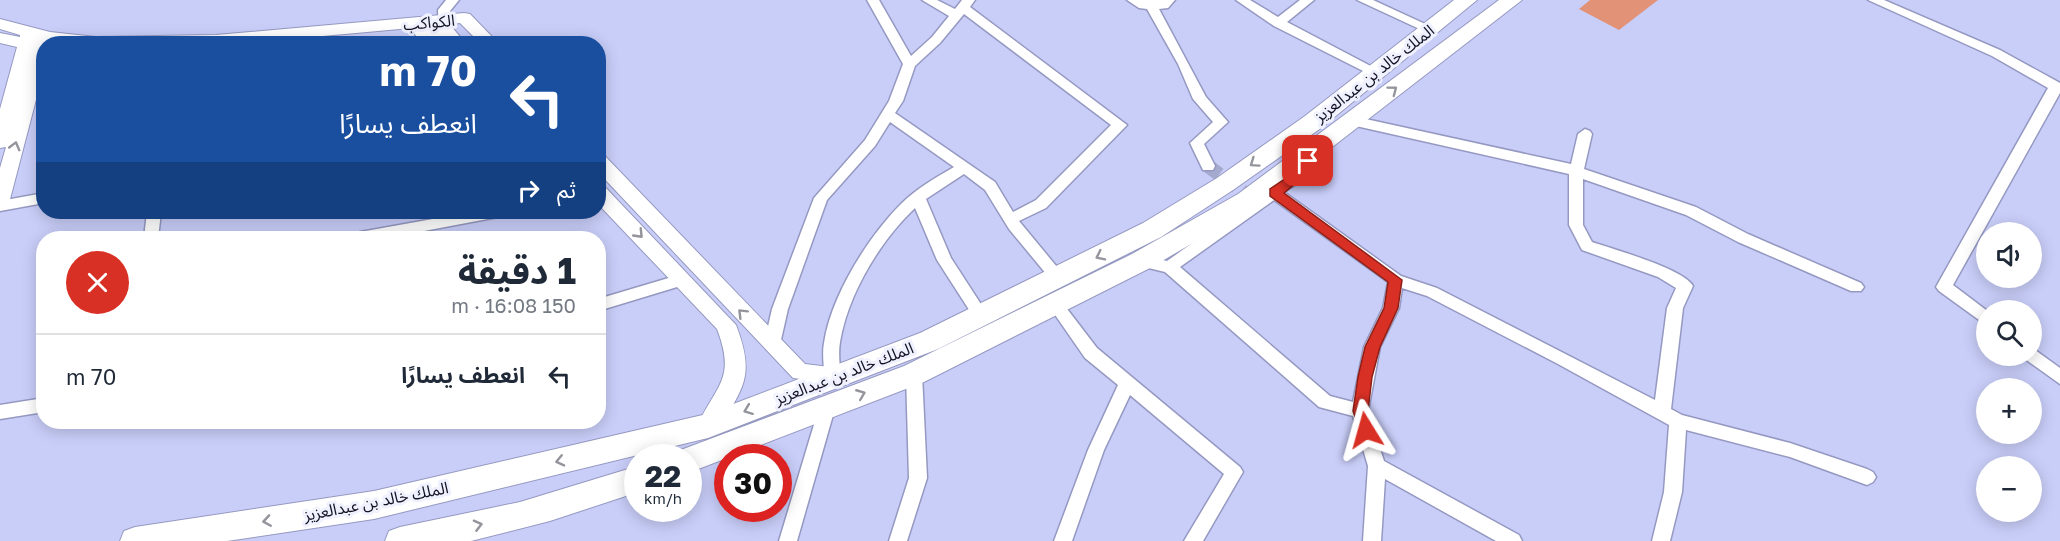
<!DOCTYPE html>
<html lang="ar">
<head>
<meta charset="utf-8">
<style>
	body { margin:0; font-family:"Golos Text","Noto Sans Arabic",sans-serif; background:#f2f2f3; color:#1f2937; direction:rtl; height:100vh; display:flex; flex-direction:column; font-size:22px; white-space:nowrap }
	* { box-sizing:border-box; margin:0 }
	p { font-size:20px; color:#747a83 }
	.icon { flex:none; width:33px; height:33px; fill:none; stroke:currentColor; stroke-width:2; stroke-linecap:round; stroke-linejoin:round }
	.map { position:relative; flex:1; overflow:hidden; direction:ltr }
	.sheet { position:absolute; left:36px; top:231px; width:570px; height:198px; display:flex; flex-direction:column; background:#fff; border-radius:24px; box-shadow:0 3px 15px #0003; direction:rtl }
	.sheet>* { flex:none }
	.hud { position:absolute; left:36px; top:36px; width:570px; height:183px; border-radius:24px; box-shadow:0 3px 15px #0003; direction:rtl; background:#1a4fa0; color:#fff; overflow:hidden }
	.fabs { position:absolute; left:1976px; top:222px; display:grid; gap:12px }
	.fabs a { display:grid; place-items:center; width:66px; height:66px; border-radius:50%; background:#fff; box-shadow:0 3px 15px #0003; font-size:30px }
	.speed { position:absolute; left:624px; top:444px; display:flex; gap:12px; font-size:30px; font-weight:700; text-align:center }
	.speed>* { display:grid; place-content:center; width:78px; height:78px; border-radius:50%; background:#fff; box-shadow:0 3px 15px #0003; line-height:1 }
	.speed small { font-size:15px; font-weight:400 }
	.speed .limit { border:9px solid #d22; background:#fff; color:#111 }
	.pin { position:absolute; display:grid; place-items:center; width:51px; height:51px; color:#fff; margin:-26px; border-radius:12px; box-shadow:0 3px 9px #0006 }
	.me { position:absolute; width:66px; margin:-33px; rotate:352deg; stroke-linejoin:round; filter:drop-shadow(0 0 4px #0008) }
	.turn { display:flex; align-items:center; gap:21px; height:126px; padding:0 30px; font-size:27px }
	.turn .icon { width:78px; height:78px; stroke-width:2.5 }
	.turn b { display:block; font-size:42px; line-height:51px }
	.then { display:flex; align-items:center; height:57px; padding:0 30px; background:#0003; gap:12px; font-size:22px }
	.round { display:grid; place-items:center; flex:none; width:63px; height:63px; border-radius:32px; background:#f2f2f3 }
	.headline { display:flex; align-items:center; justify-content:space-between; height:102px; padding:0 30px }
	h1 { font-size:36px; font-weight:700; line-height:45px }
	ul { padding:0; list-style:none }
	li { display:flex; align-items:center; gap:18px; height:84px; padding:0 30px; border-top:2px solid #e0e1e3 }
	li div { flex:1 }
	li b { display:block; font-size:22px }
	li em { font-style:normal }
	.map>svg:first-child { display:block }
</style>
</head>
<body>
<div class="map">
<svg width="2060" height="541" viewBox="0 0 2060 541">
	<rect width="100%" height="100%" fill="#c9cef9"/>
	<path fill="#e29276" d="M1590 0H1658L1619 30 1579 9Z"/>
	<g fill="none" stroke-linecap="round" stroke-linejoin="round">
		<path stroke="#a4a9ce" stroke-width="14" stroke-dasharray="14 7" stroke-linecap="butt" d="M1208 166 1258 203"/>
		<g stroke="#9599c1" stroke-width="3">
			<path id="minor" d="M446 0H459L450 11 451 30 445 34 439 30 438 10Z
				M867 0H879L911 56 932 37 949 16 922 0H937L955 9 962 0H975L970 7 1127 125 1046 208 1019 221 1062 273 1065 277 1062 281H1052L1009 229 985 190 964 174 926 199 951 258 988 315 985 319H975L937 260 915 208C880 241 848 294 840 342 838 353 840 364 840 375L838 380 832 382 826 380 824 375C824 364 822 353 824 343 831 296 868 237 901 204 916 189 935 178 954 167L890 122 875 146 827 200 788 309 780 344 778 349 772 350 766 349 764 344 772 309 814 198 865 140 889 101 903 64ZM964 14 1111 125 1036 200 1013 212 995 182 895 113 903 101 915 66 940 43Z
				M1127 0H1175L1168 8 1159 9 1206 97 1228 122 1204 144 1215 166 1213 170H1203L1190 143 1213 122 1193 99 1178 64 1147 9 1139 8Z
				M1236 0H1250L1278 17 1300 0H1314L1287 22 1382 72 1381 75H1371L1274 26Z
				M1357 0H1373L1436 29 1430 33 1426 32Z
				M1868 0H1884L2000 50 2060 83V93L1953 285 1986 310V325L1939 291 1936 287 2048 88 1992 56Z
				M1352 116 1571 164 1578 134 1585 129 1590 131 1592 134 1584 169 1696 207 1748 234 1861 283 1864 287 1861 291H1851L1738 242 1686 215 1583 179V225L1592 242C1613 249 1684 269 1693 286L1683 308 1671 409 1682 415 1790 443 1867 469 1873 472 1876 477 1873 482 1867 485 1790 457 1686 430 1682 492 1670 541H1652L1664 492 1669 425 1558 364 1427 296 1402 288 1399 308 1380 347 1368 411 1384 461 1519 535 1522 541H1496L1385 479 1381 541H1363L1368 466 1353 416 1319 407 1165 272 1136 265 1134 261 1136 257 1141 255 1167 261 1291 173 1305 154 1310 152 1317 157 1301 181 1284 192 1401 276 1437 288 1655 400 1667 308 1676 288 1658 277 1582 250 1569 225V174L1347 124 1345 121ZM1274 200 1388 282 1383 308 1364 347 1353 402 1330 396 1180 267Z
				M44 193V203L0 211V201Z
				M147 212H161L158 238H144Z
				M472 212H505L498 217 387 238H353L360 232Z
				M682 274 687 276 690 280 687 284 598 311V299Z
				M1056 299 1061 301 1097 348 1240 467 1243 472 1240 477 1203 541H1184L1224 474 1130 395 1104 450 1072 541H1054L1088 450 1118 385 1085 358 1051 309 1048 305 1051 301Z
				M2031 347 2060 368V384L2025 359 2024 356H2031Z
				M914 367 920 369 922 374 927 478 907 541H889L909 478 906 374 908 369Z
				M44 398V412L0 419V405Z
				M827 401 833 403 835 408 797 541H779L819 408 821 403Z"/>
		</g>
		<g stroke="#9599c1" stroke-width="2">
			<path id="tertiary" d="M464 13 470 14 499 44H481L460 23 435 26H451L466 44H448L441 36H416L414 32 422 27 236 44H44V69L9 203 7 208 0 210V168L6 147 0 148V109L17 47 0 43V33L20 37V35L0 29V19L50 32 96 37 216 35Z
				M598 154 604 155 805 364 846 369 849 375 846 381 839 384 793 378 598 172Z
				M598 185 605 187 736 325C756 377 743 388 716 433L708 435 700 433 697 426C717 384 736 379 717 329L598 204Z"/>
		</g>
		<g stroke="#9599c1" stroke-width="2">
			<path id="trunk" d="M1454 0H1477L1321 128 1233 190 1161 237 938 349 708 438 374 519 227 541H120L124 531 135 527 374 491 707 414 920 333 1143 223 1217 178 1305 116Z
				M1499 0H1522L1256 206 1150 268 924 382 688 473V458H675L678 451 904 366 1132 254 1238 194Z
				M638 466V492L550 521 471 541H385L389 531 400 527 520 502Z"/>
		</g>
		<use href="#minor" fill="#fff" fill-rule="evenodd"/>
		<use href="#tertiary" fill="#fff" fill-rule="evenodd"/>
		<use href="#trunk" fill="#fff" fill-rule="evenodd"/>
	</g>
	<defs><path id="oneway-chevron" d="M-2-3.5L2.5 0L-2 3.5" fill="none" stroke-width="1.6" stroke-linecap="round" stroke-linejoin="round" transform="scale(1.5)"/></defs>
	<g stroke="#94959c">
		<use href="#oneway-chevron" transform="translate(1393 90) rotate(-37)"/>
		<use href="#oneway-chevron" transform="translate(15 146) rotate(-75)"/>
		<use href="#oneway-chevron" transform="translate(1254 163) rotate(145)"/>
		<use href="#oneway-chevron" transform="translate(639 234) rotate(46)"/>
		<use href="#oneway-chevron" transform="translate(1100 256) rotate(154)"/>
		<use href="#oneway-chevron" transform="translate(742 313) rotate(-135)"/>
		<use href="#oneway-chevron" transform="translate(861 394) rotate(-22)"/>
		<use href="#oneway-chevron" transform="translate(748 410) rotate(159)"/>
		<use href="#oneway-chevron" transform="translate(560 461) rotate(167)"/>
		<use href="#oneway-chevron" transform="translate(267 521) rotate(171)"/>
		<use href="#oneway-chevron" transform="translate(478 525) rotate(-14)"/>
	</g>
	<path fill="#d93025" stroke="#8d1f18" stroke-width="1.5" d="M1308 157 1314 161C1305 175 1297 183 1284 193L1402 280 1398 308 1380 347 1372 377 1368 411 1374 430 1366 436 1361 434 1353 411 1358 377 1365 347 1384 308 1388 282 1270 196V189L1292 174 1303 158Z"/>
	<g text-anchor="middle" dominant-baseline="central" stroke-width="6" stroke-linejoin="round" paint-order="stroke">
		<g font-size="16" fill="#121322" stroke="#f0f1ff">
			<text transform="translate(429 22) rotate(-5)">الكواكب</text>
			<text transform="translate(1374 73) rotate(-38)">الملك خالد بن عبدالعزيز</text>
			<text transform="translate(844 373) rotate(-21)">الملك خالد بن عبدالعزيز</text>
			<text transform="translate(376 501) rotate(-11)">الملك خالد بن عبدالعزيز</text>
		</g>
	</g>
</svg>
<div class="fabs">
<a><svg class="icon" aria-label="sound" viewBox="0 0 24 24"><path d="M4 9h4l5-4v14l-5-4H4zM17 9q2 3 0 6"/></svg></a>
<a><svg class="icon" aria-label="search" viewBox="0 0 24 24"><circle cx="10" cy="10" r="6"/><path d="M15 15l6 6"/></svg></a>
<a>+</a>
<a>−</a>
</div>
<div class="speed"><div>22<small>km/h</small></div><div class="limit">30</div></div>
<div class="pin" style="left:1308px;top:161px;background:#d93025"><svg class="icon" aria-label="arrive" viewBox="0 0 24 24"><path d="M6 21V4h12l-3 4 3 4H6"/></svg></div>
<svg class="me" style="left:1366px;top:430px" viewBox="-20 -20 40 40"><path d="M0-17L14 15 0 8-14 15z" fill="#d93025" stroke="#fff" stroke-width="4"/></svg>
<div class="hud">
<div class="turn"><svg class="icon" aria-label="left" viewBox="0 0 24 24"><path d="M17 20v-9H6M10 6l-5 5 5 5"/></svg><div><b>70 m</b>انعطف يسارًا</div></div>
<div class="then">ثم<svg class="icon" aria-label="right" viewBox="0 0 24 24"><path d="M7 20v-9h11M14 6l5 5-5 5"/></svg></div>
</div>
<section class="sheet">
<div class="headline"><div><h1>1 دقيقة</h1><p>150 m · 16:08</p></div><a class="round" style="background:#d93025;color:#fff"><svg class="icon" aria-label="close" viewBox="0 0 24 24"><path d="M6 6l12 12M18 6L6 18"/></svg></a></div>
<ul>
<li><svg class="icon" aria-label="left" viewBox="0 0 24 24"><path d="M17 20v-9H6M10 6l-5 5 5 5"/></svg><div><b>انعطف يسارًا</b></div><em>70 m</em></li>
</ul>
</section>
</div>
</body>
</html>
